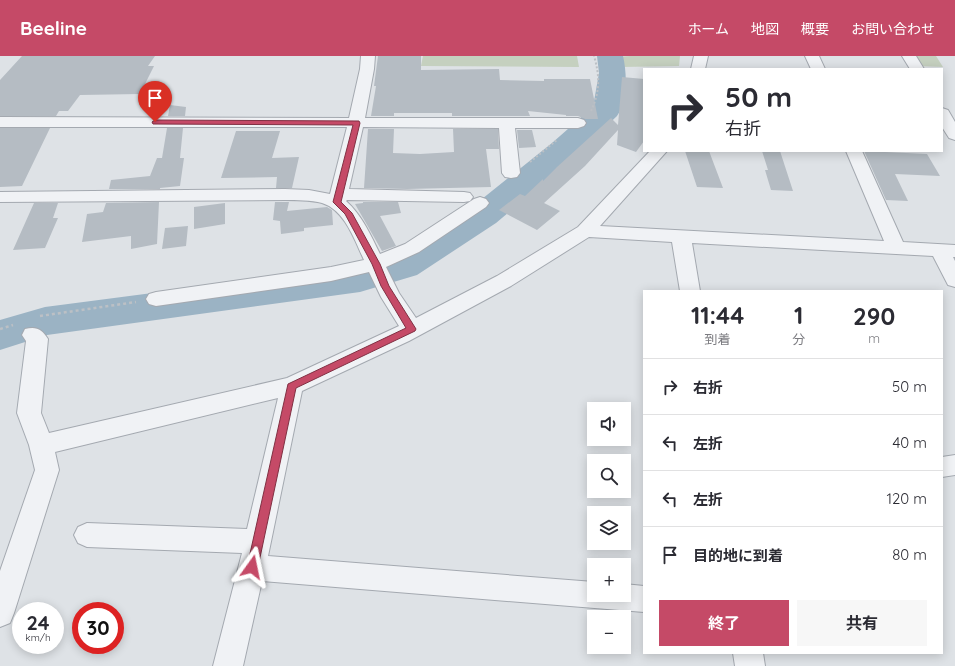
<!DOCTYPE html>
<html lang="ja">
<head>
<meta charset="utf-8">
<style>
	body { margin:0; font-family:Quicksand,"Noto Sans JP",sans-serif; background:#f7f7f7; color:#2b2b33; height:100vh; display:flex; flex-direction:column; font-size:15px; white-space:nowrap }
	* { box-sizing:border-box; margin:0 }
	p { font-size:13px; color:#7c7c81 }
	.icon { flex:none; width:22px; height:22px; fill:none; stroke:currentColor; stroke-width:2; stroke-linecap:round; stroke-linejoin:round }
	.map { position:relative; flex:1; overflow:hidden }
	.side { position:absolute; left:643px; top:234px; width:300px; height:364px; display:flex; flex-direction:column; background:#fff; border-radius:0px; box-shadow:0 2px 10px #0003 }
	.side>* { flex:none }
	.banner { position:absolute; left:643px; top:12px; width:300px; height:84px; border-radius:0px; box-shadow:0 2px 10px #0003; background:#fff; color:#2b2b33; overflow:hidden }
	.fabs { position:absolute; left:587px; top:346px; display:grid; gap:8px }
	.fabs a { display:grid; place-items:center; width:44px; height:44px; border-radius:0px; background:#fff; box-shadow:0 2px 10px #0003; font-size:20px }
	.speed { position:absolute; left:12px; top:546px; display:flex; gap:8px; font-size:20px; font-weight:700; text-align:center }
	.speed>* { display:grid; place-content:center; width:52px; height:52px; border-radius:50%; background:#fff; box-shadow:0 2px 10px #0003; line-height:1 }
	.speed small { font-size:10px; font-weight:400 }
	.speed .limit { border:6px solid #d22; background:#fff; color:#111 }
	.pin { position:absolute; display:grid; place-items:center; width:34px; height:34px; color:#fff; margin:-41px -17px; border-radius:50% 50% 50% 0; rotate:-45deg; box-shadow:0 0 4px #0007 }
	.pin .icon { rotate:45deg }
	.me { position:absolute; width:44px; margin:-22px; rotate:12deg; stroke-linejoin:round; filter:drop-shadow(0 0 3px #0008) }
	.turn { display:flex; align-items:center; gap:14px; height:84px; padding:0 16px; font-size:18px }
	.turn .icon { width:52px; height:52px; stroke-width:2.5 }
	.turn b { display:block; font-size:28px; line-height:34px }
	.eta { display:flex; justify-content:space-evenly; align-items:center; height:68px; text-align:center }
	.eta b { font-size:24px; font-weight:700; line-height:28px }
	.button { display:flex; gap:8px; margin-top:auto; padding:8px 16px }
	.button a { flex:1; height:46px; border-radius:0px; background:#c54a67; color:#fff; font-size:16px; font-weight:700; line-height:46px; text-align:center }
	.button a+a { background:#f7f7f7; color:#2b2b33 }
	ul { padding:0; list-style:none }
	li { display:flex; align-items:center; gap:12px; height:56px; padding:0 16px; border-top:1px solid #e1e1e2 }
	li div { flex:1 }
	li b { display:block; font-size:15px }
	li em { font-style:normal }
	header { display:flex; align-items:center; gap:24px; box-sizing:border-box; height:56px; padding:0 20px; background:#c54a67; color:#fff }
	header strong { font-size:19px }
	nav { display:flex; gap:22px; margin-inline-start:auto; font-size:14px }
	.map>svg:first-child { display:block }
</style>
</head>
<body>
<header>
<strong>Beeline</strong>
<nav><a>ホーム</a><a>地図</a><a>概要</a><a>お問い合わせ</a></nav>
</header>
<div class="map">
<svg width="955" height="610" viewBox="0 0 955 610">
	<rect width="100%" height="100%" fill="#dee2e6"/>
	<path fill="#c5d0bf" d="M423 0H577L579 11 421 10Z
		M630 0H680L679 10 621 11 616 1Z
		M912 0H936L943 11 918 10Z"/>
	<g fill="none" stroke-linecap="round" stroke-linejoin="round">
		<path fill="#9bb3c4" fill-rule="evenodd" d="M597 0H623C627 17 628 45 617 60L574 101 496 167 417 219 360 236 47 279 0 294V264L45 251 360 210 391 201 472 151 552 87 593 51 599 17Z"/>
	</g>
	<path fill="#b5bcc3" d="M22 0H155L148 10H154L140 38 80 39 68 55H59L56 60H0V24Z
		M378 0H421V14L499 13 500 24 544 25V23H590L598 63H585L578 60H566V59L528 55 530 60H452V57H394V60H371L376 30H374Z
		M622 21 644 23V85L636 96 617 89 618 74 585 110 544 147 560 155 537 174 499 154 520 138 525 140 543 123V125L557 111 611 62 618 69Z
		M170 49 186 51 185 60H168Z
		M0 72H50L22 130 0 131Z
		M167 72H183L180 102H184L180 130 160 132V133H109L111 124 150 120 157 102H162Z
		M368 73H394L393 97 420 98 454 96 453 73H498L499 93H486L491 131 407 133 364 132Z
		M517 74H532L536 91 519 92Z
		M236 75H280L272 102 299 101 292 132H276L277 121 221 122Z
		M685 95H709L723 132 697 131Z
		M762 95H780L793 135 771 134 765 114H768Z
		M864 95 927 98 940 120 895 118 908 145 886 144Z
		M159 146 157 188 131 193V180L82 186 87 158 103 156 106 147Z
		M275 146H289L287 155 327 151 332 154 333 169 304 172V175L281 178 280 165 273 164Z
		M363 146H398L401 157 380 160 396 190 382 195 355 148 363 147Z
		M34 147H58L53 162H58L45 192 13 194Z
		M225 147V168L194 173V151Z
		M188 170 186 190 162 193 165 172Z"/>
	<g fill="none" stroke-linecap="round" stroke-linejoin="round">
		<g stroke="#a4a9b0" stroke-width="2">
			<path id="street" d="M361 0H375L374 13 365 62H578L584 64 586 67 584 70 578 72H515L520 117 517 121 511 122 505 121 502 117 499 72 363 71 349 133 464 136 470 137 473 141 470 145 464 146 347 144 346 145C362 159 371 180 380 198L405 188 474 143 480 141 486 143 489 147 486 151 419 196 386 211 399 237 416 262 497 220 578 171 650 95H667L600 170 884 185 846 95H862L903 186 955 189V201H953L955 205V231L948 229 933 200 692 187 700 235H680L672 186 589 181 511 230 409 285 302 335 268 500 594 526V539H624V528L644 530V556L262 525 243 610H213L242 497 87 491 78 487 74 479 78 471 87 467 247 473 278 342 55 396 59 414 14 557 10 567 0 571V515L35 414 29 389 17 357 26 285 22 279 25 273C36 270 42 273 48 283L41 357 49 377 287 322 399 270 381 241 369 216 331 225 156 250 149 248 146 243 149 238 156 236 331 211 364 204C355 185 345 154 322 147 311 144 297 144 285 144L0 146V136L285 133 309 134 330 138 347 71H0V61L349 62 360 13Z
				M694 0H708L705 13H691Z
				M805 0H819L825 13H811Z
				M902 0H916L924 13H910Z
				M942 52 948 54 955 66V84L949 82 942 71Z
				M955 399V419L942 421V401Z
				M733 597H763L765 610H735Z"/>
		</g>
		<path stroke="#bcc0c5" stroke-width="2" stroke-dasharray="2 2" stroke-linecap="butt" d="M591 55C600 36 600 20 594 0
			M530 106 557 84"/>
		<path stroke="#bcc0c5" stroke-width="2.5" stroke-dasharray="3 3" stroke-linecap="butt" d="M40 260 136 246
			M0 273 13 269"/>
		<use href="#street" fill="#f0f2f5" fill-rule="evenodd"/>
	</g>
	<path fill="#c54a67" stroke="#803043" d="M155 64 359 65 360 67 341 146 352 157 380 208 389 230 416 273 415 275 296 332 258 511 256 515 252 517 248 515 247 511 288 328 406 272 381 230 372 208 345 158 333 146 353 69 153 68 152 66Z"/>
</svg>
<div class="fabs">
<a><svg class="icon" aria-label="sound" viewBox="0 0 24 24"><path d="M4 9h4l5-4v14l-5-4H4zM17 9q2 3 0 6"/></svg></a>
<a><svg class="icon" aria-label="search" viewBox="0 0 24 24"><circle cx="10" cy="10" r="6"/><path d="M15 15l6 6"/></svg></a>
<a><svg class="icon" aria-label="layers" viewBox="0 0 24 24"><path d="M12 4l9 5-9 5-9-5zM3 14l9 5 9-5"/></svg></a>
<a>+</a>
<a>−</a>
</div>
<div class="speed"><div>24<small>km/h</small></div><div class="limit">30</div></div>
<div class="pin" style="left:155px;top:66px;background:#d93025"><svg class="icon" aria-label="arrive" viewBox="0 0 24 24"><path d="M6 21V4h12l-3 4 3 4H6"/></svg></div>
<svg class="me" style="left:252px;top:511px" viewBox="-20 -20 40 40"><path d="M0-17L14 15 0 8-14 15z" fill="#c54a67" stroke="#fff" stroke-width="4"/></svg>
<div class="banner">
<div class="turn"><svg class="icon" aria-label="right" viewBox="0 0 24 24"><path d="M7 20v-9h11M14 6l5 5-5 5"/></svg><div><b>50 m</b>右折</div></div>
</div>
<section class="side">
<div class="eta">
<div><b>11:44</b><p>到着</p></div>
<div><b>1</b><p>分</p></div>
<div><b>290</b><p>m</p></div>
</div>
<ul>
<li><svg class="icon" aria-label="right" viewBox="0 0 24 24"><path d="M7 20v-9h11M14 6l5 5-5 5"/></svg><div><b>右折</b></div><em>50 m</em></li>
<li><svg class="icon" aria-label="left" viewBox="0 0 24 24"><path d="M17 20v-9H6M10 6l-5 5 5 5"/></svg><div><b>左折</b></div><em>40 m</em></li>
<li><svg class="icon" aria-label="left" viewBox="0 0 24 24"><path d="M17 20v-9H6M10 6l-5 5 5 5"/></svg><div><b>左折</b></div><em>120 m</em></li>
<li><svg class="icon" aria-label="arrive" viewBox="0 0 24 24"><path d="M6 21V4h12l-3 4 3 4H6"/></svg><div><b>目的地に到着</b></div><em>80 m</em></li>
</ul>
<div class="button"><a>終了</a><a>共有</a></div>
</section>
</div>
</body>
</html>
